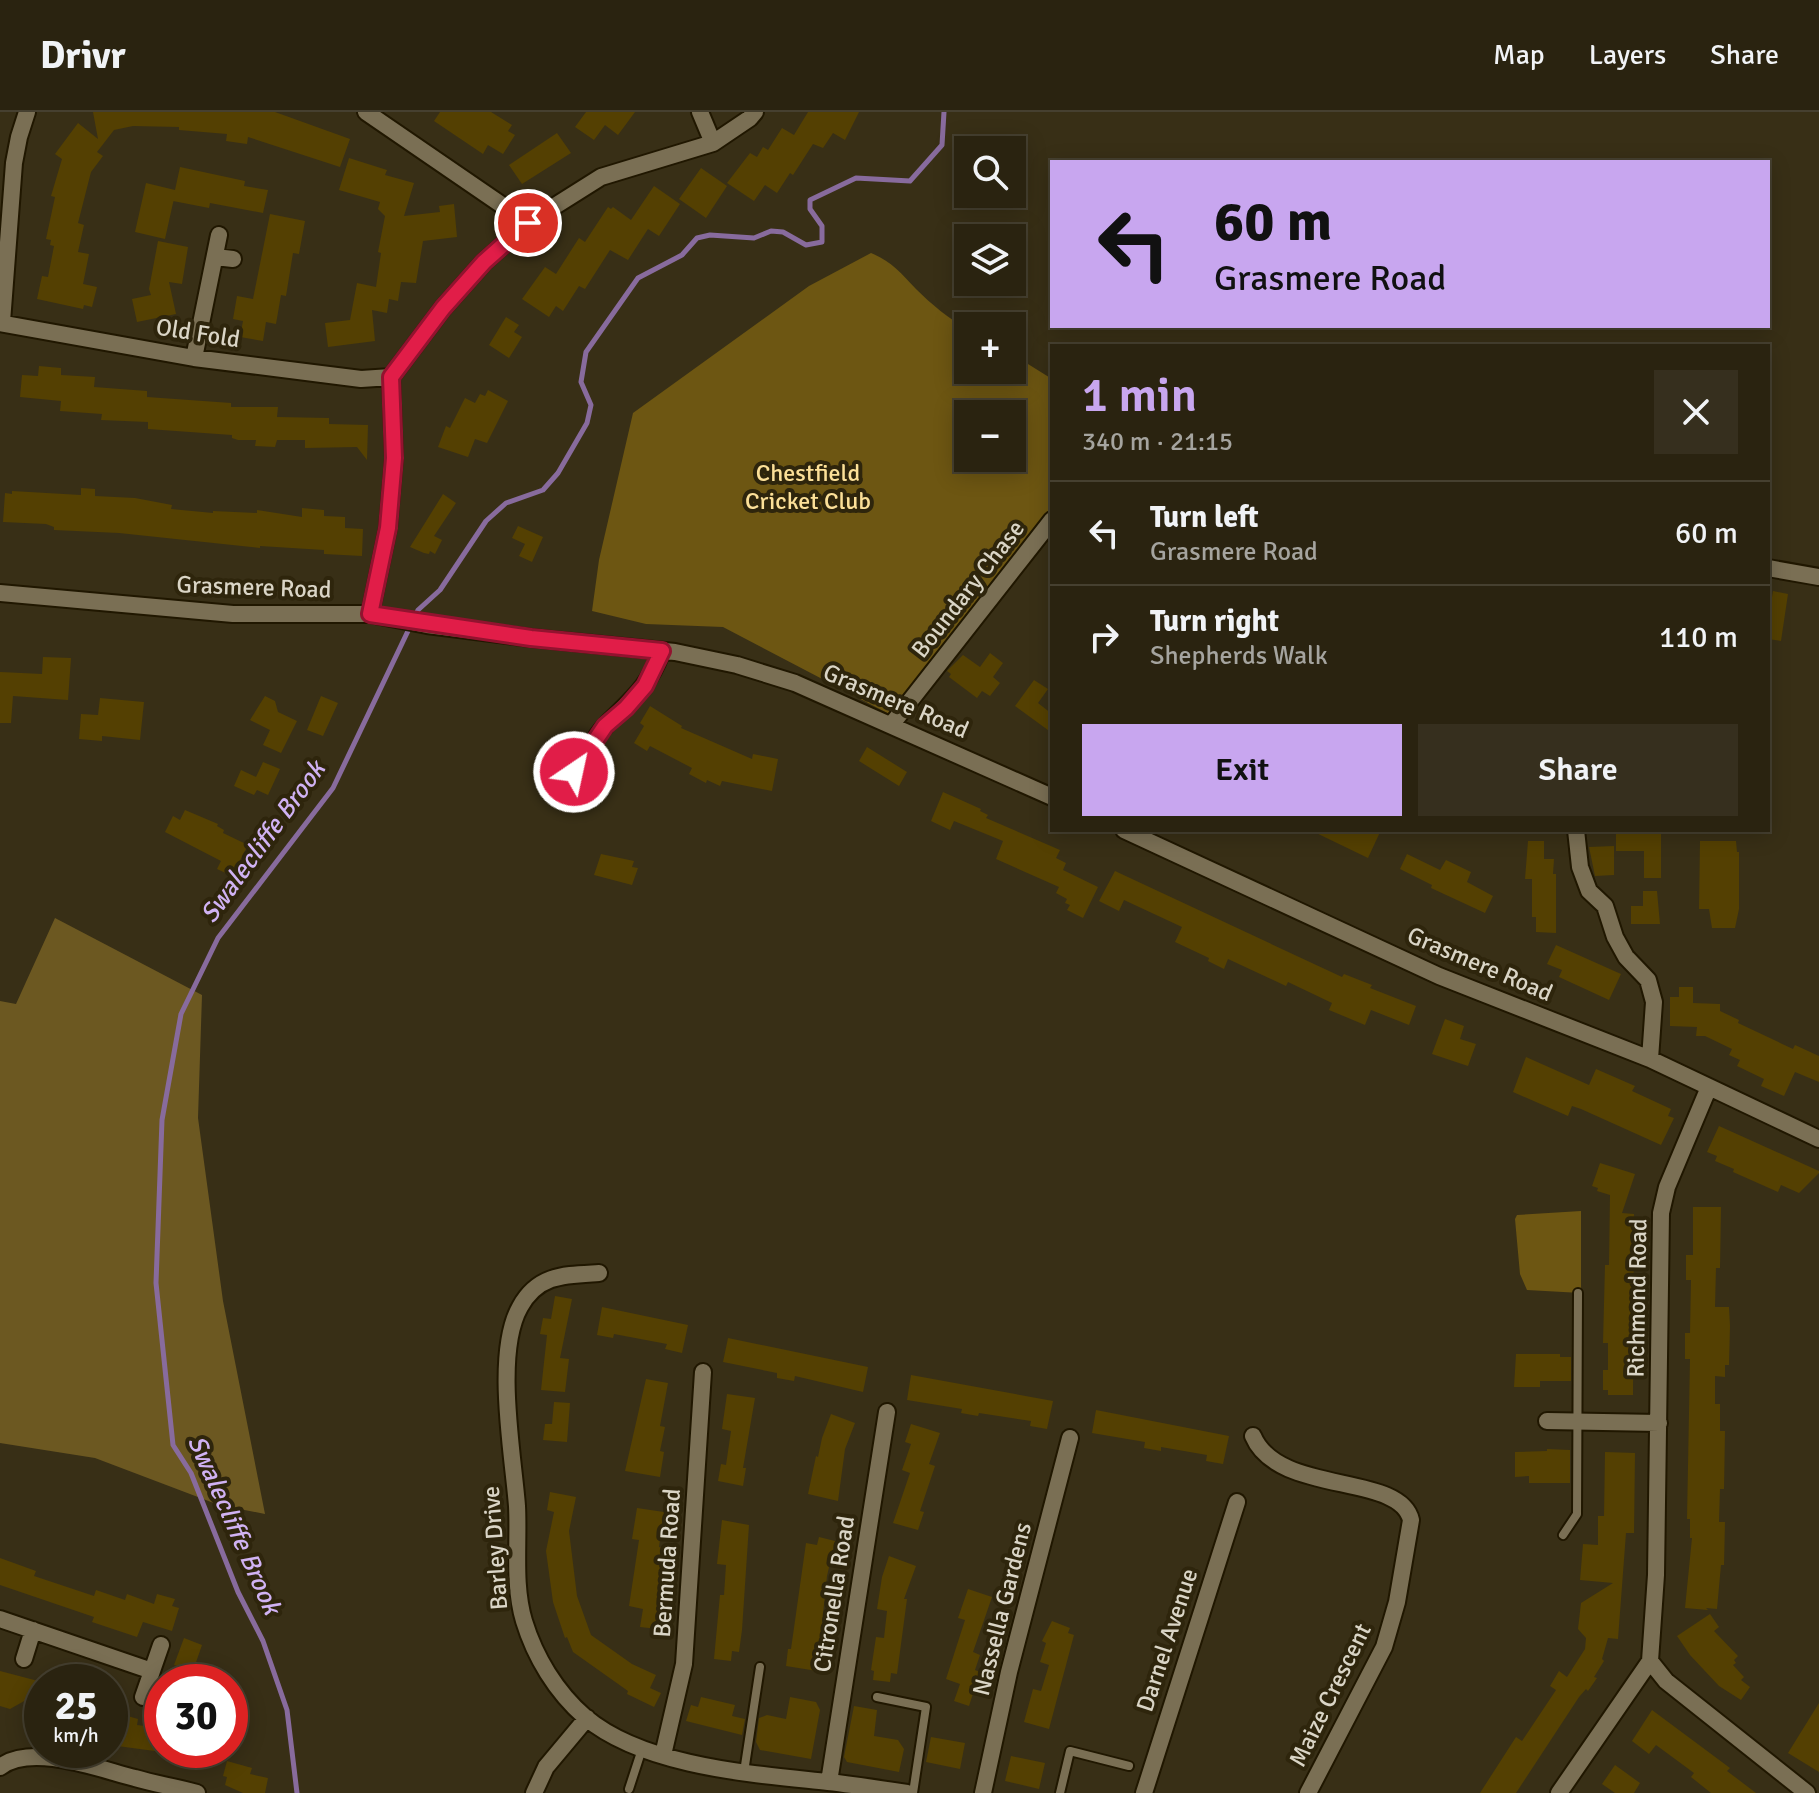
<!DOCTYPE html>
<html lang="en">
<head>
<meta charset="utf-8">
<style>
	body { margin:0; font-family:Signika,sans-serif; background:#362f1e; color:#f1f3f6; height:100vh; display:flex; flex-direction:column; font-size:30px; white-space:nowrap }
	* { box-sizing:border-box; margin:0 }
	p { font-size:26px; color:#a5a49f }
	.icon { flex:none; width:44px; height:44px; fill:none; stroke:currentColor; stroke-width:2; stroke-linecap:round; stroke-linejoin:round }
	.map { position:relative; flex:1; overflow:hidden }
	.sheet { position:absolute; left:1050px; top:232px; width:720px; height:488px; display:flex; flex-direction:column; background:#2a2310; border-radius:0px; box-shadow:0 4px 20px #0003,0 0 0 2px #464030 }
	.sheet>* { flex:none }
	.banner { position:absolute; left:1050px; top:48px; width:720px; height:168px; border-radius:0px; box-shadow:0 4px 20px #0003,0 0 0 2px #464030; background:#c8a6ef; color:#111; overflow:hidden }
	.buttons { position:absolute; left:954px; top:24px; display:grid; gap:16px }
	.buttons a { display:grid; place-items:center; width:72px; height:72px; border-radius:0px; background:#2a2310; box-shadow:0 4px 20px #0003,0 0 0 2px #464030; font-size:40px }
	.speed { position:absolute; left:24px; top:1552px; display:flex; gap:16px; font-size:40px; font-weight:700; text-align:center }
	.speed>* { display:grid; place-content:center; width:104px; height:104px; border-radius:50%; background:#2a2310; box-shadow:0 4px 20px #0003,0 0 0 2px #464030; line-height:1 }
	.speed small { font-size:20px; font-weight:400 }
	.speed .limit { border:12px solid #d22; background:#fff; color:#111 }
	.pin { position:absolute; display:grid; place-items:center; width:68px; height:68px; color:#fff; margin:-34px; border:4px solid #fff; border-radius:50%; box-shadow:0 2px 8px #0007 }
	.me { position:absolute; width:88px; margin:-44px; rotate:34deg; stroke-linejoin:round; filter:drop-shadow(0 0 6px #0008) }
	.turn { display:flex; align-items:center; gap:28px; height:168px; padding:0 32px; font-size:36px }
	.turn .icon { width:104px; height:104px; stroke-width:2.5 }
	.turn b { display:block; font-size:56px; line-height:68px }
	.round { display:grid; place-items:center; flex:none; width:84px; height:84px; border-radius:0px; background:#362f1e }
	.overview { display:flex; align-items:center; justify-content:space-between; height:136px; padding:0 32px }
	h1 { font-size:48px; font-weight:600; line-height:60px; color:#c8a6ef }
	.cta { display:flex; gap:16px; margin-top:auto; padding:16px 32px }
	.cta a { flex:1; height:92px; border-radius:0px; background:#c8a6ef; color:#111; font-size:32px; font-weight:600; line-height:92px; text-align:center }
	.cta a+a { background:#362f1e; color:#f1f3f6 }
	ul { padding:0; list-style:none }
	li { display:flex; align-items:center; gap:24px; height:104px; padding:0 32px; border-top:2px solid #464030 }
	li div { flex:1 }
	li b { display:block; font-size:30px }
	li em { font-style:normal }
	header { display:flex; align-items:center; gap:48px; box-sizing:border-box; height:112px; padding:0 40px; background:#2a2310; border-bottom:2px solid #464030 }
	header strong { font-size:38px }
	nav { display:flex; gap:44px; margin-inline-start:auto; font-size:28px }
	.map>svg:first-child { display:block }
</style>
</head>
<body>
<header>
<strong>Drivr</strong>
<nav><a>Map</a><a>Layers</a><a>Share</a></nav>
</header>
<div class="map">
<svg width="1819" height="1681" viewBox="0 0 1819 1681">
	<rect width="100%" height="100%" fill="#382f16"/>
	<path fill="#6d5612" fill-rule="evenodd" d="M871 141C891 149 901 161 916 177 931 192 949 207 968 217V258H1012V242L1052 267V409L893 604 723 515 646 512 592 499 599 448 633 301 809 174ZM968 302H1012V346H968Z
		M1581 1099V1181L1527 1178 1520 1162 1515 1107 1517 1103Z"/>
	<path fill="#6c5821" d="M55 806 202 883 198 1006 223 1189 265 1402 219 1393 95 1346 0 1331V889L16 892Z"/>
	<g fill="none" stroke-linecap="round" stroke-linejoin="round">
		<path stroke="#886b9d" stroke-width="5" d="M297 1681 287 1598 263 1529 238 1480 191 1361 173 1333 156 1171 162 1008 181 902 218 826 333 676 418 498 440 478 486 409 506 391 543 378 558 361 587 311 591 293 581 270 586 240 638 166 682 143 697 126 710 123 754 126 771 119 783 120 806 133 822 130V114L810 97V88L856 66 910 69 942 33 944 0"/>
	</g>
	<path fill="#544002" d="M93 0H275L350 27 340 55 248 25 247 32 226 29 227 22 179 18V15L133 14 114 18 97 40 103 44 91 60 78 111 84 113 78 140 89 142 83 172 97 175 92 195 84 193 83 197 37 187 42 164 48 165 54 134 50 133 51 128 46 127 55 85 51 84 62 47 55 42 78 11 98 27Z
		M440 0H491L512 13 508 19 515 23 503 42 488 33 483 42 434 9Z
		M586 0H635L618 23 605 13 594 28 575 15Z
		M808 0H859L845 28 833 21 823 36 813 32 793 63 790 61 777 81 765 73 754 89 727 71 750 41 757 45 763 35 768 38 782 16 794 23Z
		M557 21 571 41 522 72 509 53Z
		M349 46 387 58 385 63 414 71 404 104 440 100 439 94 454 92 457 125 423 129 416 171 401 170 398 189 389 187 387 201 372 198 375 229 328 235 325 211 350 208 357 171 376 175 381 141 378 140 385 104 378 97 380 90 339 78Z
		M180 55 245 69 244 74 268 78 263 101 210 91 209 96 173 89 175 82 165 127 135 120 146 71 175 78Z
		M701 56 727 74 706 106 679 87Z
		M654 74 680 92 659 124 648 117 628 148 610 138 585 177 579 174 563 199 556 194 549 205 522 187 545 155 556 162 579 126 585 130 608 95 611 97 613 95 631 108Z
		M270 102 305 109 299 142 293 141 286 184 281 183 276 212 266 210 263 229 240 225 243 209 233 207 237 184 253 187Z
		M158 129 188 135 182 172 169 170 176 202 137 210 132 187 151 183 149 177Z
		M506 205 519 213 514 220 522 225 509 246 489 233Z
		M39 254 61 256V263L95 265 94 275 147 279V285L231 291V295H278L277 305 329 306V312L368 313 367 348 357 335 305 336V328H277L275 335 255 334 256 328H238L232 326V323L148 317V310L101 308 102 302 60 299 61 289 20 285 22 263 38 264Z
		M488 278 508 289 487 331 475 327 468 345 438 335 446 314 450 316 465 286 475 291 480 282 485 284Z
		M81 376 95 377V384L135 386 172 393 171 397 213 401V399L257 401V398L302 405V396L324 398V404L345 405V416L363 417 362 444 324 442V438L260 434V436L119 421 54 418V415L46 412 3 410 5 381 12 382V379L81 383Z
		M443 382 456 391 434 424 442 428 435 442 430 439 429 442 424 441 410 435Z
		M518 414 543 425 532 450 519 444 525 432 512 426Z
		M1773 479 1788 482 1781 529 1768 527V491H1771Z
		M990 541 1003 551 993 565 1000 571 990 584 982 579 977 586 949 565 951 562 947 559 963 543 980 555Z
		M43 545 71 546 68 588 13 584 11 611H0V560L42 562Z
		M1034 568 1048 577 1038 591 1052 602V621L1015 594Z
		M265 584 275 589 278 600 297 609 281 641 263 633 270 618 250 608Z
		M321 584 338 591 323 624 307 618Z
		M100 586 144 590 140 628 102 624V629L79 627 81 602 98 603Z
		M650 594 682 614 681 616 752 647 753 642 778 647 772 679 722 669 720 674 707 668 706 671 689 662 692 656 650 634 647 639 634 631 644 614 640 611Z
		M867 635 907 660 899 674 859 649Z
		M263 650 280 657 268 683 257 678 254 683 234 674 241 658 256 665Z
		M943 680 981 697 980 699 988 703 986 706 1060 738 1056 746 1066 751 1063 758 1098 775 1083 806 1067 798 1070 793 1065 791 1067 787 1056 781 1059 775 996 747 1003 729 954 709 950 718 931 709Z
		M185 698 218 712 217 714 224 718 223 721 248 733 232 764 217 757 221 749 165 720 173 704 180 708Z
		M1310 718H1381L1368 746Z
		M1616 718 1661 721V766H1644V739H1616Z
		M1528 729H1544V747H1554L1553 762H1556V821L1536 820V805H1532V767H1525Z
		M1700 729H1736L1737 740H1739V797L1735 816H1712L1709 797H1699Z
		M1614 734V763L1595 764 1589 735Z
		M601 742 634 749 632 755 638 756 632 773 594 763Z
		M1407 742 1440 758 1446 748 1471 760 1467 770 1493 784 1485 801 1431 776 1432 773 1400 757Z
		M1115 759 1342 865 1344 862 1372 873 1370 876 1416 894 1409 913 1371 898 1365 913 1329 898 1332 891 1288 870 1286 874 1228 847 1224 857 1208 849 1209 846 1175 830 1182 815 1124 788 1119 799 1099 789Z
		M1643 779H1657L1660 812H1631V794H1643Z
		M1556 833 1621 862 1609 888 1559 865 1562 858 1547 852Z
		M1679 875H1693V891L1720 892V899L1739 908 1738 911 1793 937 1795 933 1819 944V970L1795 960 1784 984 1761 974 1764 967 1737 954 1740 948 1729 943 1732 937 1705 924H1696L1697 915 1670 914V885H1679Z
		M1445 907 1464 914 1460 927 1476 932 1468 954 1432 942Z
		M1526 945 1589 973 1596 957 1635 974 1632 979 1671 997 1668 1004 1674 1006 1661 1033 1581 997 1572 994 1568 1004 1513 980Z
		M1719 1014 1819 1059V1061L1799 1081 1781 1073 1778 1080 1733 1060 1734 1057 1715 1049 1717 1044 1707 1040Z
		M1600 1051 1635 1062 1622 1101 1634 1102 1633 1283H1608V1278H1603V1258H1608V1231H1603L1605 1153H1609L1610 1083 1597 1079 1598 1076 1592 1074Z
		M1693 1095H1721L1720 1156H1716L1715 1195H1729L1730 1214 1729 1253H1725V1265L1715 1264V1292H1720V1319H1725L1724 1377H1720L1719 1410H1725L1724 1453H1721L1717 1497 1706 1496 1708 1498 1685 1496 1692 1426H1690V1407H1687L1690 1247H1685V1221H1690L1691 1168H1686V1143H1693Z
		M555 1184 572 1187 560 1246 569 1247 565 1280 541 1278 547 1223 540 1222 543 1206 551 1207Z
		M602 1195 688 1213 682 1241 665 1237 667 1232 614 1222 613 1226 597 1223Z
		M728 1226 868 1255 863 1280 795 1264 794 1269 777 1266V1261L723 1250Z
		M1516 1242H1560V1245H1571V1269H1540V1275H1514Z
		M911 1263 1053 1289 1047 1317 1030 1314 1031 1309 979 1301 978 1304 961 1301 962 1297 907 1288Z
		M646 1267 668 1271 660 1314 665 1315 660 1339 664 1340 660 1365 625 1359Z
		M727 1282 755 1286 743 1356H746L743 1374 718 1369 721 1352 726 1353 731 1319 722 1317Z
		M554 1290 570 1291 567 1330 543 1328 545 1312H552Z
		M1096 1298 1229 1324 1223 1352 1206 1349 1207 1343 1161 1335V1339L1144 1336 1145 1330 1092 1321Z
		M831 1302 855 1311 845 1337 838 1389 808 1382 816 1344 818 1345 822 1326Z
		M911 1312 940 1321 929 1352 935 1354 920 1399 924 1400 918 1418 893 1411 910 1361 902 1358 911 1332 905 1330Z
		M1547 1337 1570 1338V1371H1529V1364L1515 1365V1340L1547 1339Z
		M1605 1340 1635 1341 1634 1421H1626L1618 1527 1608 1526 1602 1547 1604 1549 1594 1565 1597 1566 1588 1579 1586 1577 1579 1585 1516 1681H1480L1516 1625 1522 1629 1556 1578 1550 1574 1559 1559 1567 1565 1585 1537 1586 1526 1578 1517 1581 1491 1613 1471 1580 1468 1583 1432 1598 1433V1404H1604Z
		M550 1380 576 1385 569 1419 577 1484 591 1523 632 1552 656 1563 650 1576 661 1581 654 1595 627 1582 628 1579 573 1540 567 1525 565 1526 553 1490 546 1439 554 1400 547 1398Z
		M637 1396 664 1400 659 1435 665 1436 658 1480 663 1481 658 1517 640 1515 643 1497 629 1494 639 1428 632 1427Z
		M722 1408 749 1413 742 1518 739 1540 732 1539 731 1549 714 1547 720 1483H724L726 1453 717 1452Z
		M819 1425 835 1429 827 1464 817 1559 786 1554 788 1537H791L806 1431 817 1433Z
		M889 1444 916 1454 904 1487H907L897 1562 891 1561 890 1570 873 1568 874 1559 871 1558 876 1525 884 1526 887 1499 877 1497 882 1465Z
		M0 1446 36 1459 34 1464 94 1484 96 1478 125 1488 127 1482 154 1492 157 1482 175 1487 172 1494 179 1496 172 1519 143 1510 137 1525 92 1510 94 1505 0 1473Z
		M968 1477 992 1485 973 1540 980 1543 975 1558 980 1560 969 1594 954 1589 960 1572 946 1567 965 1508 958 1506Z
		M1710 1502 1719 1515 1714 1519 1738 1544 1734 1548 1736 1551 1733 1553 1744 1565 1741 1568 1750 1575 1741 1588 1719 1574 1690 1543 1677 1524Z
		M1052 1509 1070 1516 1068 1521 1074 1523 1049 1617 1024 1610 1033 1577 1041 1579 1049 1553 1040 1550 1046 1531 1042 1529Z
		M184 1526 202 1533 193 1559 174 1553Z
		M0 1559 42 1570V1579L10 1597 0 1594Z
		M701 1585 735 1593 732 1604 745 1607 742 1623 686 1609 691 1593 698 1595Z
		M790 1585 816 1590 820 1598 811 1647 760 1638 756 1630 759 1606 767 1603 786 1607Z
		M1819 1591V1660L1788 1641Z
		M854 1594 877 1598 874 1624 898 1628 904 1637 899 1660 847 1650 844 1645Z
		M1652 1598 1730 1656 1727 1659 1756 1681H1711L1691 1665 1694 1661 1656 1633 1649 1642 1632 1629Z
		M110 1599 138 1607 137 1613 162 1616V1640L110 1633Z
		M931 1625 965 1631 960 1657 926 1650Z
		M1011 1644 1045 1651 1039 1677 1005 1669Z
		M227 1649 252 1656 250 1662 268 1666 265 1681H243L225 1673 227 1665 223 1664Z
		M1615 1653 1640 1671 1634 1681H1615L1602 1672Z"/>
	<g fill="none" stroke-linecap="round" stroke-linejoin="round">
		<g stroke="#201700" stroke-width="12">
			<path id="lane" d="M1563 1423 1577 1402 1578 1181
				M877 1585 926 1595 913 1681
				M744 1660 760 1555
				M629 1677 642 1637
				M1060 1681 1070 1639 1129 1654"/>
		</g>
		<g stroke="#201700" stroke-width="20">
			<path id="street" d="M366 0 528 111
				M700 0 713 31
				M215 145 233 147
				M2 210 14 51 19 25 27 0
				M0 211 194 246 361 267 391 265
				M194 246 219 123
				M1768 456 1819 465
				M0 481 233 502H370L427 513 531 526 675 540 737 553 795 571 1052 685
				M370 502 388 416 394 346 391 265 443 196 484 150 528 111 601 65 713 31 750 6 755 0
				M892 612 1052 408
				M574 660C584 644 594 626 606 613 634 585 647 577 662 539
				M1124 718 1439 864 1650 947 1819 1027
				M1576 718 1580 755 1589 779 1605 794 1615 825 1626 845 1648 868 1654 890 1650 947
				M1709 975 1667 1075 1661 1101 1656 1463 1650 1549 1666 1569 1807 1681
				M599 1161C565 1163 538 1162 520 1195 494 1241 513 1342 517 1394 519 1432 513 1472 524 1509 535 1545 556 1580 585 1605 644 1655 754 1662 828 1670 855 1673 881 1677 907 1681
				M1547 1309 1659 1311
				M1253 1324C1278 1384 1400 1360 1411 1408L1397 1490 1384 1535 1308 1681
				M0 1507 152 1559
				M24 1547 33 1518
				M143 1585 161 1533
				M663 1643 684 1552 703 1260
				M0 1655C32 1631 99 1657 135 1666 155 1672 176 1675 197 1681
				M829 1670 887 1300
				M534 1681 546 1655 587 1606
				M983 1681 1009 1560 1070 1326
				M1144 1681 1237 1390
				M1559 1681 1650 1549"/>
		</g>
		<use href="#lane" stroke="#7a6f54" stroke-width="8"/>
		<use href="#street" stroke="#7a6f54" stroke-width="16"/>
	</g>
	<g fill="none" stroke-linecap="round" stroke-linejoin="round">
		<g stroke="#92132f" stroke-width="20">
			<path id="route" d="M528 111 484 150 443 196 391 265 394 346 388 416 370 502 531 526 662 539 645 574 626 596 605 614 574 660"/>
		</g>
		<use href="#route" stroke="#e11d48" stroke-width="14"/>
	</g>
	<g text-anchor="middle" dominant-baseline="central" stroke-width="8" stroke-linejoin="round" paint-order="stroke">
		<g font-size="24" fill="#dad5c6" stroke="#2e250c">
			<text transform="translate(198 221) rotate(9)">Old Fold</text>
			<text transform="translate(254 475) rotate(2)">Grasmere Road</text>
			<text transform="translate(968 477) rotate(-52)">Boundary Chase</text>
			<text transform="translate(896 589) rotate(23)">Grasmere Road</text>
			<text transform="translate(1480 852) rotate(23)">Grasmere Road</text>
			<text transform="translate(1637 1186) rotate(-89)">Richmond Road</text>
			<text transform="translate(495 1436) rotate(-94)">Barley Drive</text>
			<text transform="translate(667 1451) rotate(-86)">Bermuda Road</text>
			<text transform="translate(834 1482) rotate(-81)">Citronella Road</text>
			<text transform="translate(1002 1497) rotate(-76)">Nassella Gardens</text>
			<text transform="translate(1167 1528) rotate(-72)">Darnel Avenue</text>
			<text transform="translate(1330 1583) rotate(-64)">Maize Crescent</text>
		</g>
		<g font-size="24" fill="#fce098" stroke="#2e250c">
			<text x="808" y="361">Chestfield<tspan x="808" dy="28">Cricket Club</tspan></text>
		</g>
		<g font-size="26" font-style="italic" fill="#d0b2f3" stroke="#2e250c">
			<text transform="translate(263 730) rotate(-54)">Swalecliffe Brook</text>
			<text transform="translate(234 1413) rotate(66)">Swalecliffe Brook</text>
		</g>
	</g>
</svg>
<div class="buttons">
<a><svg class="icon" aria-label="search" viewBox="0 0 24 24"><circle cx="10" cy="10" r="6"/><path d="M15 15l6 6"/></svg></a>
<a><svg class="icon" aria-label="layers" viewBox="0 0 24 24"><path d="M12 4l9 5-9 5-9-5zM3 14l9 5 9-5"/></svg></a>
<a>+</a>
<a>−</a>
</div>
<div class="speed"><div>25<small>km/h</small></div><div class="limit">30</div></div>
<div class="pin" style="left:528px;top:111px;background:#d93025"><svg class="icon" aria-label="arrive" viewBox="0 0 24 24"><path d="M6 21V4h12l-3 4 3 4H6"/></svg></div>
<svg class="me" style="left:574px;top:660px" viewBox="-20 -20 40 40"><circle r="17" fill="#e11d48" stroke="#fff" stroke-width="3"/><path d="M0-11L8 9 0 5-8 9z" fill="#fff"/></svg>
<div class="banner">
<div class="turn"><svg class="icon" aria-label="left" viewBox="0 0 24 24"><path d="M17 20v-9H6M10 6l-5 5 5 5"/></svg><div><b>60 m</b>Grasmere Road</div></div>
</div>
<section class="sheet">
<div class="overview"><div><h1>1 min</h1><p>340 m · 21:15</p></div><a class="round"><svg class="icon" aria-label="close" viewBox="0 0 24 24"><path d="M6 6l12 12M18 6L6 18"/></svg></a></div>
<ul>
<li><svg class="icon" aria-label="left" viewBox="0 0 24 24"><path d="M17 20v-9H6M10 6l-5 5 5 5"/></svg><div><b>Turn left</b><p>Grasmere Road</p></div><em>60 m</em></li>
<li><svg class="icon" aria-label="right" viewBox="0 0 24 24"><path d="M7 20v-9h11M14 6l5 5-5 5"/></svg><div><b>Turn right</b><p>Shepherds Walk</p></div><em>110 m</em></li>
</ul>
<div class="cta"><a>Exit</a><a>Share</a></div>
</section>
</div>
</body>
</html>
